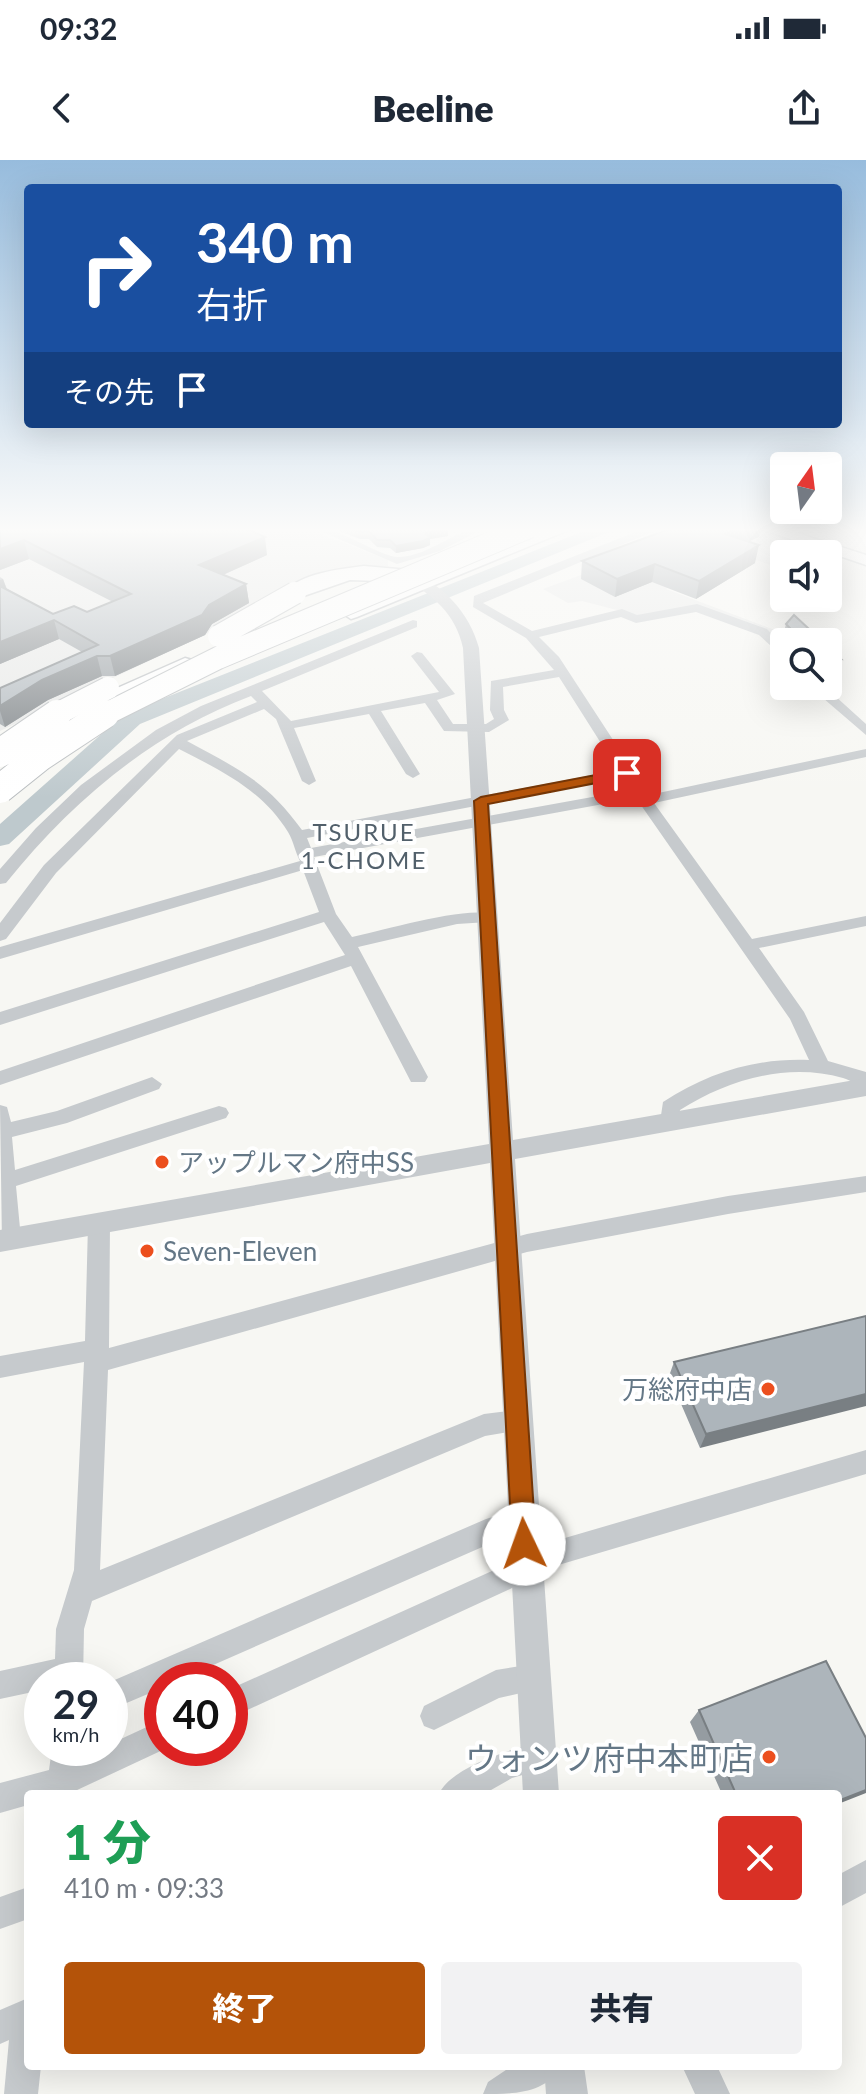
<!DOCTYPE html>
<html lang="ja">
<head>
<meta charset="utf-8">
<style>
	body { margin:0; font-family:Lato,"Noto Sans JP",sans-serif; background:#f2f2f3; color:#1f2937; height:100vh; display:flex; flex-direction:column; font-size:30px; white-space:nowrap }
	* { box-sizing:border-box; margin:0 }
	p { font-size:26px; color:#747a83 }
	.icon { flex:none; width:44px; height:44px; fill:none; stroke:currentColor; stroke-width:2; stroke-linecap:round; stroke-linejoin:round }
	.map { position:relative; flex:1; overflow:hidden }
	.sheet { position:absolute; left:24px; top:1630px; width:818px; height:280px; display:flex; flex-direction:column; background:#fff; border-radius:8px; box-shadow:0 8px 32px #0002 }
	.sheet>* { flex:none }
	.top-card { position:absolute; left:24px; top:24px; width:818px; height:244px; border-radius:8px; box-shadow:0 8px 32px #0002; background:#1a4fa0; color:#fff; overflow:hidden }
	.needle { width:52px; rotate:14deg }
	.buttons { position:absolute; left:770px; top:292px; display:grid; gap:16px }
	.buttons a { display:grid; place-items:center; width:72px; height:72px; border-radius:8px; background:#fff; box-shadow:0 8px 32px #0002; font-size:40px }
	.speed { position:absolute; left:24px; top:1502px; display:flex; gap:16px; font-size:40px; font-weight:700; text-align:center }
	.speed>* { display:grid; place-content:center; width:104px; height:104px; border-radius:50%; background:#fff; box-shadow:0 8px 32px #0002; line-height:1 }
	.speed small { font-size:20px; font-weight:400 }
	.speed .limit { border:12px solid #d22; background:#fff; color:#111 }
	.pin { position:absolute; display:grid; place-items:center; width:68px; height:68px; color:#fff; margin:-34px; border-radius:16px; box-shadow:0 4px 12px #0006 }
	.me { position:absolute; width:88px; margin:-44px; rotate:357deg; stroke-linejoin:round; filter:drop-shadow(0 0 6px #0008) }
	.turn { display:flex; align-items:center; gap:28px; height:168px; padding:0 40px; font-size:36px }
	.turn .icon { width:104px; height:104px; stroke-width:2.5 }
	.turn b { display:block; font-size:56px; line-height:68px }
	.then { display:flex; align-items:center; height:76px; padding:0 40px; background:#0003; gap:16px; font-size:30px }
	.round { display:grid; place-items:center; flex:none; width:84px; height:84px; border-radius:8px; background:#f2f2f3 }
	.summary { display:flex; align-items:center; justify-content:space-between; height:136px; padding:0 40px }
	h1 { font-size:48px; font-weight:800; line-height:60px; color:#1e9e55 }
	.primary-button { display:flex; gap:16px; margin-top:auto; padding:16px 40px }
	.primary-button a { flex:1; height:92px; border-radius:8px; background:#b45309; color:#fff; font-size:32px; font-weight:800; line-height:92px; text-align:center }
	.primary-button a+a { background:#f2f2f3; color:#1f2937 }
	.status { display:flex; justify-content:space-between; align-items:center; height:56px; padding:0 40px; background:#fff; direction:ltr }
	.status svg { height:22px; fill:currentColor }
	header { display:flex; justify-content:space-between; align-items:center; height:104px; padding:0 40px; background:#fff; font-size:36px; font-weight:800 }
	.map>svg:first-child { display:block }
</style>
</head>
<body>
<div class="status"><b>09:32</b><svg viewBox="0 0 49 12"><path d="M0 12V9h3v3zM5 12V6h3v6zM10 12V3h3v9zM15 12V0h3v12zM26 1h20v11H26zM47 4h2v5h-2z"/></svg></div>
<header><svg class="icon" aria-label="back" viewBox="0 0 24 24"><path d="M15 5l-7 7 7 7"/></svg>Beeline<svg class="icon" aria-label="share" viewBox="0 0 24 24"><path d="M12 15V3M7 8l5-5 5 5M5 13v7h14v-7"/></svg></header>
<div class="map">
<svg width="866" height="1934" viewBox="0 0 866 1934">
	<rect width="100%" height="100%" fill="#f7f7f3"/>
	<path fill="#e7e8e7" d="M0 367H303L388 400V406L359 407 262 448 0 571Z
		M711 367H747L809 387 798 394H784V402L776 407 742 395 691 413 666 429 806 482H784V487L769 472 697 445 640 456 582 441 568 443 543 429Z"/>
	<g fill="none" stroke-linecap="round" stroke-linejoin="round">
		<path fill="#bec9cd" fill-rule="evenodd" d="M594 367H621L140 564 9 684 0 686V664L124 554Z"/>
		<g stroke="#b6bcc0" stroke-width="3">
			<path id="secondary" d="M755 367H779L866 395V405Z"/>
		</g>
		<g stroke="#b7bbbf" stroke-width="3">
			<path id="primary" d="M552 367H576L357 457 351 459 342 453 345 449Z
				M185 498 192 500 195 504 192 508 86 556 79 558 69 552 72 548Z"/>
		</g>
		<g stroke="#b8bcbf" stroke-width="3">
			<path id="motorway" d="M364 406 409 410 420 416 409 422 350 420 295 439 284 433C300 413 340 409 364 406Z"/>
		</g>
		<path fill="#c6cacd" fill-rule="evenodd" d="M311 367C342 367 378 397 399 397 431 396 456 367 487 367L440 391 397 404Z
			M648 367H664L483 443 532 471 622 449 637 455 697 444 767 469 784 487V498L759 475 696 452 636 463 621 457 539 477 559 497 649 635 866 589V597L654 643 752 779 866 756V766L759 788 804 852 828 901 866 912V928C858 926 851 920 843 918 787 902 727 920 680 950L677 967H663L660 962 663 942C708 913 754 898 809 900L790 859 636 638 314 697 336 754 352 777C378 772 480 741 496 757L488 762 457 764 358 787 428 917 425 922H411L351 806 0 925V911L345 795 324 762 0 865V852L319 752 303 710 0 799V787L300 701C295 692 294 682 288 672 262 630 222 611 179 589L56 713 6 779 0 781V763L44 705 177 575 257 542 251 536C151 574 73 640 6 723L0 724V709L36 668 81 625 156 570 201 546 413 460 417 461V467L262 531 291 561 439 532 411 496 417 492 422 493 455 534 437 540 453 564H486L494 559 490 550 491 521 554 510 526 478 473 447 474 436ZM559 517 618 610 302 670C267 621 238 609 187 581L264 549 276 559 302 621 309 625 316 621 294 568 369 554 406 614 413 618 420 614 381 551 425 543 444 571 489 572 509 560 504 550 503 527ZM623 618 631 630 311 688 307 678Z
			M809 526H824L866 564V575Z
			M152 917 162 924 159 929 67 963 12 977 15 1010 219 946 226 948 229 953 226 958 16 1026 21 1079 18 1085 10 1088 2 1085 0 945 7 947 11 962 57 951Z
			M866 1016V1032L728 1054 527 1092 108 1210 100 1410 484 1254 517 1250 526 1253 529 1261 526 1269 485 1276 92 1441 84 1469 83 1520H42V1530L0 1539V1511L55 1499 56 1469 74 1410 84 1202 0 1218V1196L85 1181 88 1064 91 1058 99 1055 107 1058 110 1064 109 1188 527 1074 728 1036Z
			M866 1290V1314L555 1406 510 1429 230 1558V1529L492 1411 541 1385Z
			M523 1348 532 1352 536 1361 532 1370 496 1381 179 1520H162V1528L110 1550V1522L486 1359Z
			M533 1504 543 1508 547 1518 543 1528 499 1538 434 1570 424 1566 420 1556 424 1546 496 1510Z
			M162 1560V1588H167L75 1631 73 1634H28V1645L0 1653V1623L49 1610 52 1588H82L80 1597 101 1588H110V1584Z
			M537 1583 547 1588 552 1598 547 1608 512 1618 484 1634H439C450 1608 510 1589 537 1583Z
			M866 1700V1733L838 1748V1715Z
			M28 1727V1759L0 1769V1737Z
			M28 1838V1906H41L38 1934H4L9 1880 0 1884V1850Z
			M512 1906H560C547 1934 513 1934 483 1934L488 1922Z
			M682 1906H717L730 1934H695Z"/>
		<path fill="#c6cacd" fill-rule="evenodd" d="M409 412C443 423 470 454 479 488L513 980 866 918V936L515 999 559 1634H523L490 1003 0 1092V1070L489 984 463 488C456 454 433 435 404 419V413Z
			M544 1906H584L588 1934H546Z"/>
		<use href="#secondary" fill="#fff" fill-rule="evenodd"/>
		<use href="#primary" fill="#fff" fill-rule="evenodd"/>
		<use href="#motorway" fill="#fff" fill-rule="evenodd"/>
		<g stroke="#b8bcbf" stroke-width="24" stroke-linecap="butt">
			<path id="motorway-bridge-far1" d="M219 476 295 433
				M53 556 108 528
				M102 556 218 498 529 367"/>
		</g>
		<g stroke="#b8bcbf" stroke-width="30" stroke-linecap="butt">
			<path id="motorway-bridge" d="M0 593 57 554
				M0 629 40 597 105 554"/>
		</g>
		<use href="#motorway-bridge-far1" stroke="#fff" stroke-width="22"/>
		<use href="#motorway-bridge" stroke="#fff" stroke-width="28"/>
	</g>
	<path fill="#959ca1" d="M0 367H243L267 395 223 415 246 424 249 443 212 464 205 475 115 516H102L48 540 5 567 0 564V528L82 492 59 479 0 504V417L3 419 7 429 53 454 87 452 113 442 29 399 0 410Z
		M329 367H447L448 376 430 379V385L423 388 396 393 390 388 377 387 369 379H360Z
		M690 367H761L759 377 747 382 755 403 696 439 652 422 615 437 581 419 582 401Z
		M786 464 823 482 784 483 782 480Z
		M828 487 841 499 836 515H828Z
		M866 1156 700 1288 669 1216 674 1202Z
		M699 1550 838 1634H722L690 1562Z"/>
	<path fill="#797f83" d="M743 367H761L759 377 722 392 725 374Z
		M448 369V376L430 379V385L423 388 396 393V386L425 373Z
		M265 377 267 395 202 424 199 405Z
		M24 380 29 399 0 410V389Z
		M759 385 755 403 696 439 699 421Z
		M655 404 652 422 615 437 617 419Z
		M3 419 9 437 0 441V420Z
		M246 424 249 443 212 464 205 475 115 516 110 496Z
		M54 460 59 479 0 504V482Z
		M97 496 102 516 48 540 5 567 0 551V546L42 520Z
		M866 1234V1246L700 1288 706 1274Z
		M866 1630V1633L838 1644V1641Z"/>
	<path fill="#adb5bb" stroke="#797f83" stroke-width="2" d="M3 367H243L265 377 199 405 246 424 209 445 202 455 110 496H97L42 520 0 546V528L98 485 54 460 0 482V426L53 454 74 446 87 452 131 434 24 380 0 389V368Z
		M348 367H447L448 369 425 373 430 378 423 381 396 386 390 380H377L369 371 360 372Z
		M675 367 682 370 690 367H743L725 374 759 385 699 421 655 404 617 419 582 401Z
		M794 455 823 482H803L786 464Z
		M828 487 841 499 828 498Z
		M866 1156V1234L706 1274 674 1202Z
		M826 1501 866 1578V1630L838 1641V1634H736L699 1550Z"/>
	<linearGradient id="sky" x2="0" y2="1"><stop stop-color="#97bcdd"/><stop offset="0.58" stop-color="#fbfbfa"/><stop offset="1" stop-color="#fbfbfa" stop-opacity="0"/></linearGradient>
	<rect width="866" height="638" fill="url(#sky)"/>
	<path fill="#b45309" stroke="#753606" stroke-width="2" d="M627 609 634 613 632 616 488 644 536 1384 533 1393 524 1396 516 1393 512 1384 474 641 481 637Z"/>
	<g fill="#ec4f1e" stroke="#fff" stroke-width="3">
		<circle cx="162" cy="1002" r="8"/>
		<circle cx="147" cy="1091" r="8"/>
		<circle cx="768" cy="1229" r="8"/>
		<circle cx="769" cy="1597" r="8"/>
	</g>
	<g text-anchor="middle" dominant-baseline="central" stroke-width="8" stroke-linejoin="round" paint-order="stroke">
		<g font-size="24" letter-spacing="2" fill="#52606b" stroke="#fff">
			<text x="364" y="671">TSURUE<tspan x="364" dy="28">1-CHOME</tspan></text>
		</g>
		<g font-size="26" fill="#647786" stroke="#fff" text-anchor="start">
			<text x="178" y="1002">アップルマン府中SS</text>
			<text x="163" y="1091">Seven-Eleven</text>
			<text x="752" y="1229" text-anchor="end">万総府中店</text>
		</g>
		<g font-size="32" fill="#647786" stroke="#fff" text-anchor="end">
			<text x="753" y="1597">ウォンツ府中本町店</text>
		</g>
	</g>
</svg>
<div class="buttons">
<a><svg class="needle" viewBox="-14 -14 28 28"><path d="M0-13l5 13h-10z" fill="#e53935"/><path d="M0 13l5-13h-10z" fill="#747a83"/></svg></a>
<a><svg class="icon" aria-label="sound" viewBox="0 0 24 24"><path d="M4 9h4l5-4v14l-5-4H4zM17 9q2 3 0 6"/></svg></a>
<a><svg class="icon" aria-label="search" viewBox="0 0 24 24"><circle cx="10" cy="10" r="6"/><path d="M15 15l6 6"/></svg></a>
</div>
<div class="speed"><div>29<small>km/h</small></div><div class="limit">40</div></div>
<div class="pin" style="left:627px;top:613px;background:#d93025"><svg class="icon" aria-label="arrive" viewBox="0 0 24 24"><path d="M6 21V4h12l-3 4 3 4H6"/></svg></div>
<svg class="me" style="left:524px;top:1384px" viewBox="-20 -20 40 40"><circle r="19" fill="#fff"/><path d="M0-13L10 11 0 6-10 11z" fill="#b45309"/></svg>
<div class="top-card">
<div class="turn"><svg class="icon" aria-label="right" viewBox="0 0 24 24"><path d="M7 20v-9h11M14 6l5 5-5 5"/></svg><div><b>340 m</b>右折</div></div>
<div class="then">その先<svg class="icon" aria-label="arrive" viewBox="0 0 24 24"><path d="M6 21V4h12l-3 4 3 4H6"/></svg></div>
</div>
<section class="sheet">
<div class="summary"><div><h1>1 分</h1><p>410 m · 09:33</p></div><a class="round" style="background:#d93025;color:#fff"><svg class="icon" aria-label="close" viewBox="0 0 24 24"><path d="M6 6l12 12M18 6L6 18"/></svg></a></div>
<div class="primary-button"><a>終了</a><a>共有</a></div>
</section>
</div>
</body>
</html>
